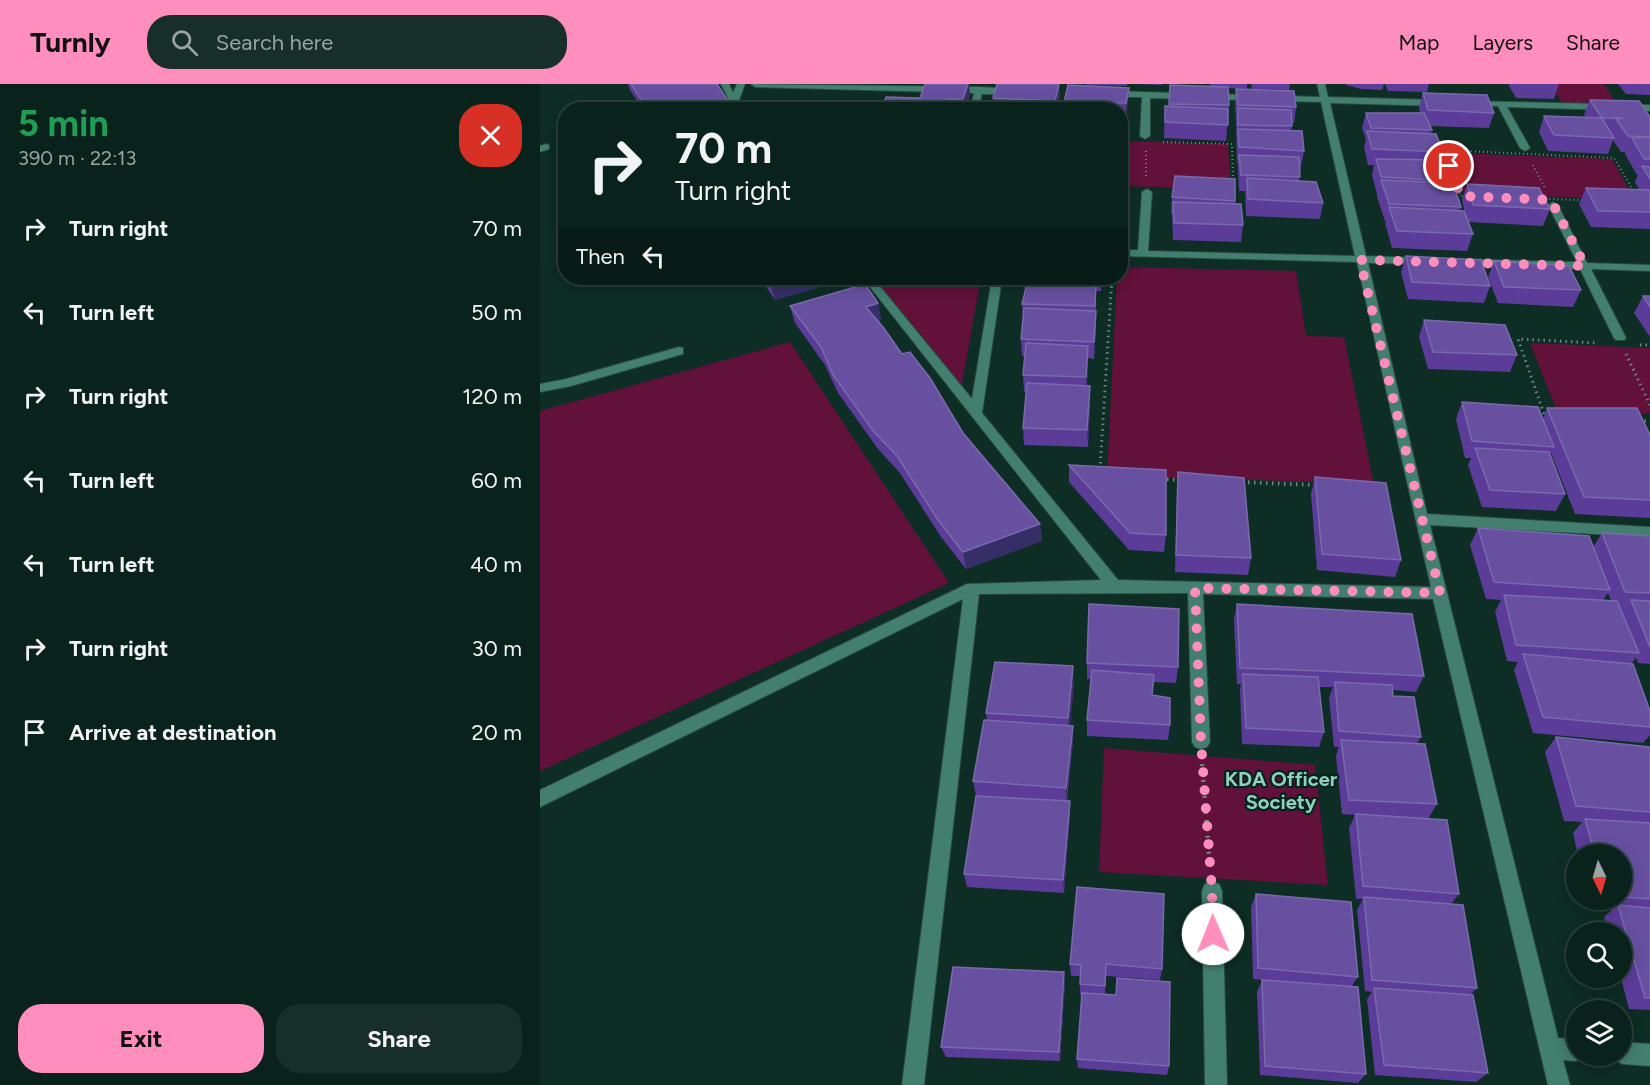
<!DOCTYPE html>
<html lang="en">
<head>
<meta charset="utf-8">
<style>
	body { margin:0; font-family:Figtree,sans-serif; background:#182f29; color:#f1f3f6; height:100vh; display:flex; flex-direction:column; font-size:22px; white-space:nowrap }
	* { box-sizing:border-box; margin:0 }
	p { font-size:20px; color:#99a4a3 }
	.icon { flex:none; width:33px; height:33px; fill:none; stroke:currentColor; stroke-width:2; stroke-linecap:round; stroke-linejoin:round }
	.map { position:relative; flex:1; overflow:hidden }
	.panel { display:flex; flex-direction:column; background:#0a221c; width:540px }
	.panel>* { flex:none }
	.top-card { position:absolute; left:18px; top:18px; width:570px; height:183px; border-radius:24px; box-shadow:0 3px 15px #0003,0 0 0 2px #2a3f3b; background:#0a221c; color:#f1f3f6; overflow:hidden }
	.needle { width:39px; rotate:175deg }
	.buttons { position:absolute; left:1026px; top:760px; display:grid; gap:12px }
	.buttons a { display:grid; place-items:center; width:66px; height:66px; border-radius:50%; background:#0a221c; box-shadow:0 3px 15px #0003,0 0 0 2px #2a3f3b; font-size:30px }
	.pin { position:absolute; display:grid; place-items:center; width:51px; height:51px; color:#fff; margin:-26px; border:3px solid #fff; border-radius:50%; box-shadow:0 2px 6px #0007 }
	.me { position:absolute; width:66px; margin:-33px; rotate:359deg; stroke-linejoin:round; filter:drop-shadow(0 0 4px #0008) }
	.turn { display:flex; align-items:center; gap:21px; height:126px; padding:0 18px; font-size:27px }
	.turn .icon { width:78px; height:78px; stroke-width:2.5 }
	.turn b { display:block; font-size:42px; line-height:51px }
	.then { display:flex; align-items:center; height:57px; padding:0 18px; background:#0003; gap:12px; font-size:22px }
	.round { display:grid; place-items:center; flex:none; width:63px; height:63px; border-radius:24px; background:#182f29 }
	.overview { display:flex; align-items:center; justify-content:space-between; height:102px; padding:0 18px }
	h1 { font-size:36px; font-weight:700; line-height:45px; color:#1e9e55 }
	.primary-button { display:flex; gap:12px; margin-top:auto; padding:12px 18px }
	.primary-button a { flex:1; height:69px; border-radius:24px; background:#fe8ebd; color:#111; font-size:24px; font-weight:700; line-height:69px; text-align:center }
	.primary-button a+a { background:#182f29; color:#f1f3f6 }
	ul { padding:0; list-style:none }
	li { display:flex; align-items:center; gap:18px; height:84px; padding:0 18px }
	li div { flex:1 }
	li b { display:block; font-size:22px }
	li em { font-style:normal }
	header { display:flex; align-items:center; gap:36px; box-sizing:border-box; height:84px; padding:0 30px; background:#fe8ebd; color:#111 }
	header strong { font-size:28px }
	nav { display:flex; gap:33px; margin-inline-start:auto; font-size:21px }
	.search { width:420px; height:54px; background:#182f29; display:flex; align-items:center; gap:15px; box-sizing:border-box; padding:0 21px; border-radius:24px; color:#99a4a3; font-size:22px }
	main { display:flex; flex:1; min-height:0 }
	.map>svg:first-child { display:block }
</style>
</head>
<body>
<header>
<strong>Turnly</strong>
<div class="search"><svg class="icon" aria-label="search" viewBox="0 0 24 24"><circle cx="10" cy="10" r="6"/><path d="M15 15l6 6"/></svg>Search here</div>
<nav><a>Map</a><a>Layers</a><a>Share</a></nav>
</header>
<main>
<section class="panel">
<div class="overview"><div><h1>5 min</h1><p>390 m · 22:13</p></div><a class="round" style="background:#d93025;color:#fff"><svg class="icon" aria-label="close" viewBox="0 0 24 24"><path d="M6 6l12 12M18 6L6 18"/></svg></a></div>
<ul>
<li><svg class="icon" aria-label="right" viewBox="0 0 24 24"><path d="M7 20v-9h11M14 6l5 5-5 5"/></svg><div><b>Turn right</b></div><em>70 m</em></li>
<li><svg class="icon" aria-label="left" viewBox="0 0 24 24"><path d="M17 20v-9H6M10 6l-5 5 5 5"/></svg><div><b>Turn left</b></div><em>50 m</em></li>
<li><svg class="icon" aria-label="right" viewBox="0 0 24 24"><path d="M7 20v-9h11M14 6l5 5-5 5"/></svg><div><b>Turn right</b></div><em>120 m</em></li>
<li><svg class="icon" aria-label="left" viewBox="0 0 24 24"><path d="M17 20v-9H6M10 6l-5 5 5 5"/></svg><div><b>Turn left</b></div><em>60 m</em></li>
<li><svg class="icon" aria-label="left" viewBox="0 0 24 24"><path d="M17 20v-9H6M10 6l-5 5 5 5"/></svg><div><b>Turn left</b></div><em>40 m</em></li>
<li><svg class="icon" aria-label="right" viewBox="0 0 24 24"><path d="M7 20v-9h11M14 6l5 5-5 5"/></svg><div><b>Turn right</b></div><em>30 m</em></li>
<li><svg class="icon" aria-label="arrive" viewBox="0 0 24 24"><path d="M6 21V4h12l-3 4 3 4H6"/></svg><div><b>Arrive at destination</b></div><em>20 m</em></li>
</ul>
<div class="primary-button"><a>Exit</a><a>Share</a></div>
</section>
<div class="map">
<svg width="1110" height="1001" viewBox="0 0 1110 1001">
	<rect width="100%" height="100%" fill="#0d2d25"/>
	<path fill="#61113a" d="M1010 0H1064L1079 24 1024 22Z
		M581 57 688 60 691 105 581 102Z
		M910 69 1072 75 1095 116 924 109Z
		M581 183 756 187 766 252 804 253 834 400 567 391 577 194H580Z
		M328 194H441L420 310Z
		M250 258 409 499 0 687V327Z
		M990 259 1110 264V330L1016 325Z
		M564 664 775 681 788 801 559 788Z"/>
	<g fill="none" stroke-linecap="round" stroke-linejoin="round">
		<g stroke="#2a4941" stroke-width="2">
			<path id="minor" d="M181 0H189L193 9 197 0H205L198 19 203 26H194Z
				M211 0 439 3 474 5 478 8 474 11 442 10 438 26H430L434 9 215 3Z
				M777 0H785L788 13 900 16 904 19 900 22 790 19 826 172 885 174 890 177 885 180 828 179 887 430 1110 443V453L890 441 1018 954 1036 956V972H1044L1036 977 1023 976 1030 1001H1008L893 515 663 510 670 658 667 663 661 665 655 663 652 658 648 509 439 510 384 1001H362L423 515 0 723V706L427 500 561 496 323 194H333L432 315 452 194H462L442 329 578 496 891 503 817 178 580 172V166H598L602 108 607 105 612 108 608 167 815 172 781 18 610 14V52L605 55 600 52 602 13H570L566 10 570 7 780 13Z
				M927 17 1110 21V27L967 23 990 64 985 67 980 64 958 22H930L926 19Z
				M6 60 9 61V65L0 68V62Z
				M1013 118 1018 121 1047 179 1110 181V187L1051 185 1086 254 1084 256H1076L1074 254 1040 185 921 181 916 178 921 175 1037 178 1008 121Z
				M139 263 143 264V270L31 302 0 308V300L26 295Z
				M672 798 679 800 682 807 687 1001H665L662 807 665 800Z
				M1082 958 1110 960V982L1082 980 1075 976 1073 972H1082Z"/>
		</g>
		<path stroke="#6a8a81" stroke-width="2" stroke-dasharray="1 3" stroke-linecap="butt" d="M623 58 692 60 693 97
			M903 66 1074 74 1100 118 921 112Z
			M606 67V92
			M993 81 1005 104"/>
		<path stroke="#6a8a81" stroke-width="3" stroke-dasharray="1.5 4" stroke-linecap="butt" d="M1100 261H1110
			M1086 270 1110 321
			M1007 333H1005L978 255 1057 259
			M1099 337H1110
			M560 385 572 194"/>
		<path stroke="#6a8a81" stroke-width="4" stroke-dasharray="1.5 4.5" stroke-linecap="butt" d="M560 387V383
			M621 395 641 396
			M702 398 775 401"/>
		<path stroke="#6a8a81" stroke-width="4.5" stroke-dasharray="2 6" stroke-linecap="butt" d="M662 680 670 783"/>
		<use href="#minor" fill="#427f6f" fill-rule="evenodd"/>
	</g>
	<path fill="#5b3c98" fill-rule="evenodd" d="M88 0H179V1L178 2 194 26H103L90 6Z
		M385 0H429L430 11 426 26H341L380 14Z
		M519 0 520 15 517 26H454L453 14Z
		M546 0H587V2L546 1Z
		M597 0H622V1Z
		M670 0H707V5L688 4 689 21 686 57 624 54 625 22H629L630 1 670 3Z
		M711 0H750L749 6 712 5Z
		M806 0H844L842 6 821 5 806 1Z
		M845 0H889L887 8 848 7Z
		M968 0H1019L1014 15 976 14Z
		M1078 0H1110V11L1086 10Z
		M696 5 756 23 754 39H752L751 47 764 67 761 83H759V97L783 119 780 135 706 132 705 107H699L698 87V79H697L696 36 695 20Z
		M883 9 954 29 949 44 890 42 892 46 891 49 903 68 901 76 914 97 913 100 921 123 920 126 926 133 922 116 927 100 1010 125 1003 142 928 138 933 150 927 167 852 164 845 139 846 137H845L837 113V110L832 91 834 81H828L824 63 826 55 822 44 826 29H880L879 24Z
		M1050 16 1110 33V145L1051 143 1039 120 1046 104 1099 105 1095 98 1098 91H1097L1085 70V68H1081L1073 56 1068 70 1008 67 999 48 1004 32 1045 33 1044 31Z
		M524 18 588 19 586 35 580 34V26H524Z
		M632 113 695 117V120L703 141 701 158 633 156 632 130 631 129Z
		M866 172 950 202 944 219 868 215 861 188Z
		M954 177 1041 206 1033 223 958 219 948 193Z
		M220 194H311L235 216Z
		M486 194H562L561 207H556V244L554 275 548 274 547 302H550V320L548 363 484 361 483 344 486 308H484L483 291 485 272H482L481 255 483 236 482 220 487 201Z
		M1103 212H1110V253L1094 229Z
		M338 219 341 236 338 237 362 270 423 349 500 440 502 457 426 485 401 453 360 389 338 365 298 309 285 281 255 239 250 222Z
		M884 236 977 271 970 288 888 285 879 253Z
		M922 318 1003 335 1007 324 1110 351V434L1035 430 1011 369 1010 370 1025 410 1016 427 942 423 928 381 931 374H925L916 335Z
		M529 381 626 451 624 468 589 466 529 398Z
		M638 388 711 474 708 491 635 488 637 405Z
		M775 393 861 476 855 493 777 486 771 410Z
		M938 444 1053 463 1062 449 1110 452V580L1098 579 1096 574 1091 580 1110 627V651L1103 659 993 649 974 586 978 578 967 577 955 528 961 516 946 515 930 461ZM1068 509 1071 516H1063Z
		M697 520 884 592 876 608 853 606V612L881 653 877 660 897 720 888 735 919 810 911 820 937 904 930 911 948 989 936 998 835 991 827 915 832 908 825 907 817 826 823 815H816L809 744 815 731 802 730 796 672 799 663H794L789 614 793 603H779L784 648 779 663 702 660 700 606 701 600H697L694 536Z
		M547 579 638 583 636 599 613 598 612 611 630 641 628 656 547 652V636L551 595H547Z
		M534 598 530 641 533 642V657L527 717 530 731 524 809 427 803 424 790 456 713 436 712 433 697 447 636 446 629Z
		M1016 653 1110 663V926L1089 925 1081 894H1082V849H1068L1064 833 1072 826 1052 824 1050 816H1082V771H1038L1033 749 1042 738 1024 737 1005 668Z
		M537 803 622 885 620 896 566 892 565 911 629 982 627 991 538 984 537 975 542 911H540V892H531L530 880Z
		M716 810 818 893 811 903 826 990 818 999 720 991 717 908 722 896 744 898 713 895 711 823Z
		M525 899 520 977 406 973 401 963Z"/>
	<path fill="#362e66" d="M428 0H429L430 11 426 26H424L423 15Z
		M519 0 520 15 517 26H515V17Z
		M589 4 588 19 586 35V19Z
		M407 15 408 26H404Z
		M250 194H311L235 216 230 199Z
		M338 219 341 236 329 240 326 223Z
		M556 227V244L554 275V258Z
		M548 262V279L547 310 546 293Z
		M550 302V320L548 363 547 346Z
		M500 440 502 457 426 485 423 468Z
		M533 582 534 598 529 650 528 634Z
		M533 642V657L526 718V704Z
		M530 717V731L524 809 523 796Z
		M524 888 525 899 520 977 519 968Z"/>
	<path fill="#6850a1" stroke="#7a6aad" stroke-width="1.5" d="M91 0H177L194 26H108Z
		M385 0H428L423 15H407L404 26H341L346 13 380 14Z
		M457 0H519L515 17 453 14Z
		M528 1 589 4 586 19 524 18Z
		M630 1 688 3 689 21 629 20Z
		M696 5 754 7 756 23 698 21Z
		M883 9 947 11 954 29 888 26Z
		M1050 16 1099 17 1110 33V53L1088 52 1076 35 1083 34H1062Z
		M461 18 516 20 515 26H459Z
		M525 20 577 22V26H524Z
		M625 22 688 25V41L625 38Z
		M698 24 751 26 752 42 698 41Z
		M826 29H884L892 46 831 44Z
		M1004 32 1062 34 1074 54 1014 51Z
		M698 45 762 47 764 67 699 63Z
		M827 47 896 50 903 68 832 65Z
		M1110 53V75H1104L1092 54Z
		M699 71 759 73 760 93 701 91Z
		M836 75 907 76 914 97 841 93Z
		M1102 82 1110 83V95Z
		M635 92 695 95V117L632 113Z
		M707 94 776 98 783 119 708 115Z
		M841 96 913 99 921 123 849 120Z
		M927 100 999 104 1010 125 933 121Z
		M1046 104 1110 106V128L1058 127Z
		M633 118 701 120 703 141 634 139Z
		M849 123 924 127 933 150 857 147Z
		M866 172 941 176 950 202 872 198Z
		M954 177 1029 182 1041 206 964 203Z
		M227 194H250L230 199Z
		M488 195 556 199 555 222 482 220Z
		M325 200 338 219 326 223 343 243 362 270 370 268 390 294 423 349 500 440 423 468 398 436 357 372 334 348 293 291 281 263 250 222Z
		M1103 212H1110V223Z
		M484 224 556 227 554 258 481 255Z
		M884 236 965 241 977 271 893 268Z
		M486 259 548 262 546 293 483 291Z
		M487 299 550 302 547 346 483 344Z
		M922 318 998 323 1014 363 932 357Z
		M1007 324H1097L1110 351V416L1044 413Z
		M935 364 1009 368 1025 410 950 406Z
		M529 381 626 386V451L590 449Z
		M638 388 704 394 711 474 636 471Z
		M775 393 846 399 861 476 782 470Z
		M938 444 1049 452 1070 506 954 498Z
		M1062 449 1110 452V509L1085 508Z
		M964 511 1077 517 1099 569 976 561Z
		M1091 516 1110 517V563Z
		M549 520 639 525 638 583 547 579Z
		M697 520 872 530 884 592 781 587 700 584Z
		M983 570 1093 580 1110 627V643L1003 633Z
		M455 578 533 582 528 634 446 629Z
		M552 586 614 591 612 611 630 614V641L547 636Z
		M703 590 778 593 784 648 706 644Z
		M795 598 852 601 853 612 874 613 881 653 799 647Z
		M444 636 533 642 526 704 433 697Z
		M1016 653 1110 663V728L1036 722Z
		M801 656 885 660 897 720 809 716Z
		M436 712 530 717 523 796 424 790Z
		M816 730 907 736 919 810 823 802Z
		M1045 735 1110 739V815L1082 813V771H1055Z
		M537 803 624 810 622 885 566 880 565 902 540 900 541 881 530 880Z
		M716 810 811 818 818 893 718 884Z
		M824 813 923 821 937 904 832 896Z
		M1078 821 1110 824V914H1105Z
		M413 883 524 888 519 968 401 963Z
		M577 894 630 898 629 982 537 975 542 909 576 911Z
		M722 896 818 903 826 990 725 982Z
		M834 904 933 911 948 989 844 981Z"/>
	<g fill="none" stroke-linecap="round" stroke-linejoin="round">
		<path stroke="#fe8ebd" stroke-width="10" stroke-dasharray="0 18" d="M673 850 672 807 661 658 655 504 900 509 820 176 1045 182 1011 116 921 112 909 82"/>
	</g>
	<g text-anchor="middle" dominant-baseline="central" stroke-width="4.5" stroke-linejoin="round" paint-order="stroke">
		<g font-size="20" font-weight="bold" fill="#92cfbd" stroke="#03231c">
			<text x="741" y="695">KDA Officer<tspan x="741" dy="23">Society</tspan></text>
		</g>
	</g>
</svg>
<div class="buttons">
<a><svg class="needle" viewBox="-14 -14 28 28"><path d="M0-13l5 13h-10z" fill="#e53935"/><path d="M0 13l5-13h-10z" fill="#99a4a3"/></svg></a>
<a><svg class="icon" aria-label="search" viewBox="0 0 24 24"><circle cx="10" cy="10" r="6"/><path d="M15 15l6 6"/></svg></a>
<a><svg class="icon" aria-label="layers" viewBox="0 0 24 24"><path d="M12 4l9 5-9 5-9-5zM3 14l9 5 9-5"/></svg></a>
</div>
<div class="pin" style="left:909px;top:82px;background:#d93025"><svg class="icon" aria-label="arrive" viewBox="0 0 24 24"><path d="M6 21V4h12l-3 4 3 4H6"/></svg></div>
<svg class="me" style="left:673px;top:850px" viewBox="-20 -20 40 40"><circle r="19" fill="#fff"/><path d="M0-13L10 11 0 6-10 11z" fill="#fe8ebd"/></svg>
<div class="top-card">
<div class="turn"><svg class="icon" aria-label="right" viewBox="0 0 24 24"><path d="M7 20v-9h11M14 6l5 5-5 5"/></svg><div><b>70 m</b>Turn right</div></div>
<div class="then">Then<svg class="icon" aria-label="left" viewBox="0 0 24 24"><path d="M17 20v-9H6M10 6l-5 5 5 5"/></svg></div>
</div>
</div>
</main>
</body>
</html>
